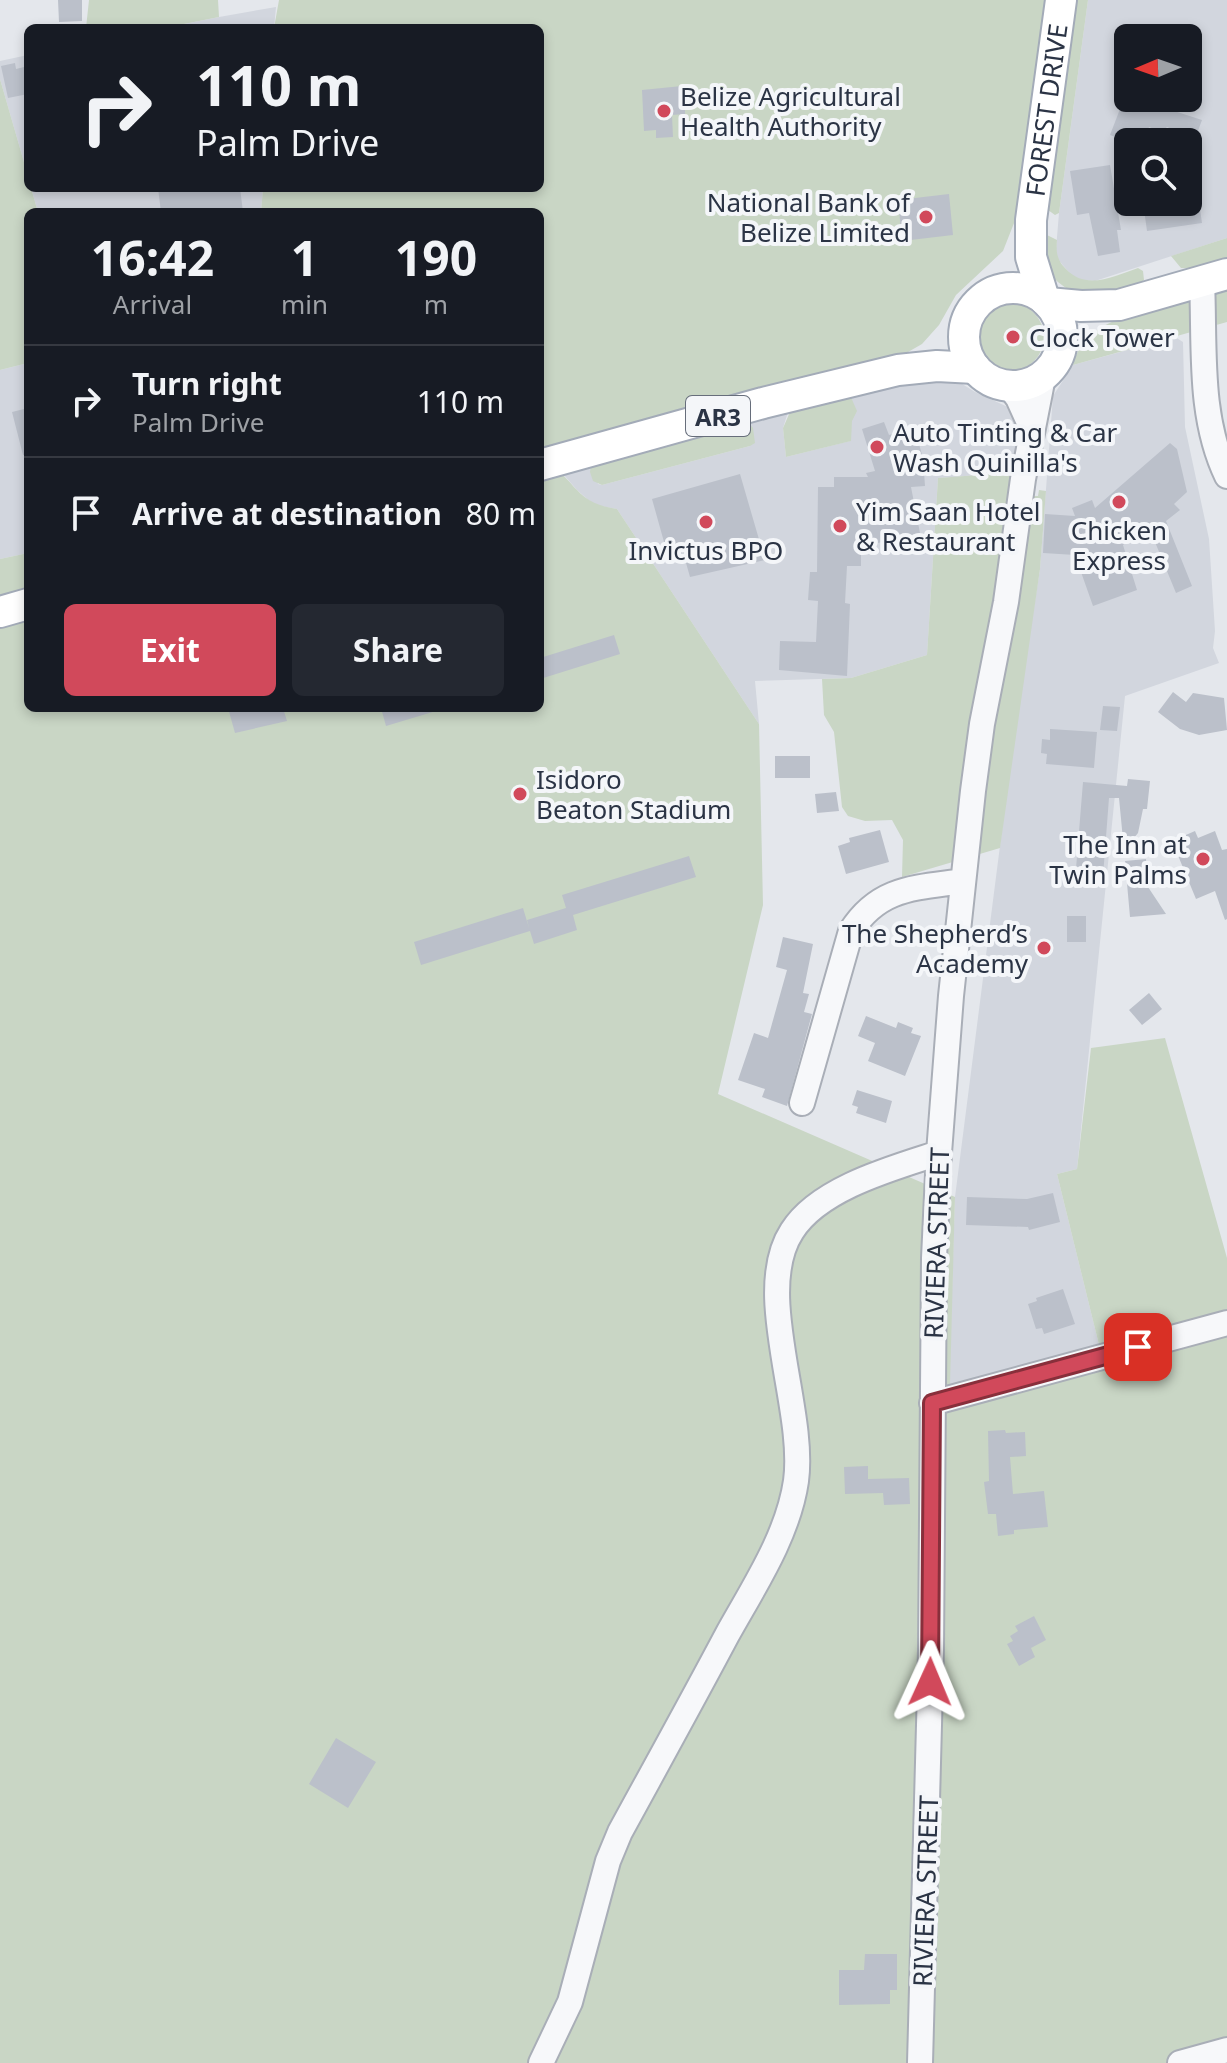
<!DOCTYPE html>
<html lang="en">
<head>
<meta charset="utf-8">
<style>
	body { margin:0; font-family:"Noto Sans",sans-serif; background:#242831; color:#f1f3f6; height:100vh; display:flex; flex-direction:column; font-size:30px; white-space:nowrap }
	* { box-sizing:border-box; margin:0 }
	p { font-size:26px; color:#9ea1a6 }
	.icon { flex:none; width:44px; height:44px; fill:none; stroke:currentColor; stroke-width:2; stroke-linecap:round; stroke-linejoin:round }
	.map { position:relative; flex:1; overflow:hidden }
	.panel { position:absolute; left:24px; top:208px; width:520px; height:504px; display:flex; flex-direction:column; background:#171b24; border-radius:12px; box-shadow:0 4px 12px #0003 }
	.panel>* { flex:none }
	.top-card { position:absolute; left:24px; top:24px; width:520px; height:168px; border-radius:12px; box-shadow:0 4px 12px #0003; background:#171b24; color:#f1f3f6; overflow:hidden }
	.needle { width:52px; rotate:268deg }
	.fabs { position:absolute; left:1114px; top:24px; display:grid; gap:16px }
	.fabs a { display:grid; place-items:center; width:88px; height:88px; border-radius:12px; background:#171b24; box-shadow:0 4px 12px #0003; font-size:40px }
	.pin { position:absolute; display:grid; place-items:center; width:68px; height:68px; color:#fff; margin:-34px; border-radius:16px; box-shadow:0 4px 12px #0006 }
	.me { position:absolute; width:88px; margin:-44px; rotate:1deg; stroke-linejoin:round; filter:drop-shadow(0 0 6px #0008) }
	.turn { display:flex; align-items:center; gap:28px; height:168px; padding:0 40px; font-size:36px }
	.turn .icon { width:104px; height:104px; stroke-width:2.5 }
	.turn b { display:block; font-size:56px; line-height:68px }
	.eta { display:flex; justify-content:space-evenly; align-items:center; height:136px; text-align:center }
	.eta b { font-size:48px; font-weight:700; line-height:56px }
	.cta { display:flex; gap:16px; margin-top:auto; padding:16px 40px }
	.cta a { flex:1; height:92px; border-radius:12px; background:#d1495b; color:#fff; font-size:32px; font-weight:700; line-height:92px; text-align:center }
	.cta a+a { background:#242831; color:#f1f3f6 }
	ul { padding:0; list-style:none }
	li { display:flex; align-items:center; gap:24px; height:112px; padding:0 40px; border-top:2px solid #363941 }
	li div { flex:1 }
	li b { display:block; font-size:30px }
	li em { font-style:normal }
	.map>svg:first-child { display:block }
</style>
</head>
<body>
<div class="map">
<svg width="1227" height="2063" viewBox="0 0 1227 2063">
	<rect width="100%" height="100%" fill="#e4e7ec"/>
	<path fill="#d2d6de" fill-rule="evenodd" d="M1088 0H1227V238L1095 281 1080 280 1071 275 1057 258 1056 249 1059 213ZM1128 38H1188V98H1128ZM1128 142H1188V202H1128Z
		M276 7 274 28H164L219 17Z
		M28 55V176L0 79V61Z
		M31 188H263L261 212H38Z
		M1175 337 1183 342 1185 427 1209 539 1215 631 1213 648 1219 663 1125 696 1077 1169 1057 1174 1099 1345 949 1385 955 1197 1016 721 1040 569 1053 396 1073 365Z
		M28 363V553L0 559V370Z
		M912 379 959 382 975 392 1010 408 1020 427 1019 472 938 478 927 655 851 678 755 681 759 724 617 509 594 505 577 490 564 475 556 471 592 461 598 484 602 485 750 446 748 422 788 412 783 428 786 457 850 441V395Z"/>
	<path fill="#c9d6c5" d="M89 0H218L219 17 164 28H86Z
		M279 0H1061L1018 213 1003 251 956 295 939 325 922 344 901 356 540 455V212H261L263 188H540V28H274Z
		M1072 0H1088L1059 213 1055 215 1048 210 1044 203Z
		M0 79 28 176V188H31L38 212H28V363L0 370Z
		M1047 235 1057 240C1056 253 1057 260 1066 269 1086 291 1115 276 1138 268L1143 271 1144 280C1130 292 1085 297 1068 289 1059 284 1050 275 1044 267V236Z
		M1227 238V261L1203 269 1181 268 1171 256Z
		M1227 289V322L1073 365C1076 351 1085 338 1097 330 1125 311 1192 299 1227 289Z
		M976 337a34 34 0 1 1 68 0a34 34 0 1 1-68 0Z
		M850 395 857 411 852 421 851 441 786 457 783 428 790 412Z
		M748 422 753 428 755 443 750 446 602 485 593 481 590 472 592 461Z
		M556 471C565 475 569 482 576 489 588 502 599 506 617 509L759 724 763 905 718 1094 955 1197 950 1385 1099 1345 1057 1174 1077 1169 1091 1048 1165 1038 1227 1258V2063H0V623L28 615V708H540V475Z
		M1019 472 1018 496H1038L1039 490 1046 491 1040 569 1000 848 902 877 903 840 892 820 865 821 848 816 842 807 834 732 824 715 822 679 851 678 927 655 938 478Z
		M28 553V593L0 600V559Z"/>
	<path fill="#bbc0ca" d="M58 0H82V21L59 22Z
		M15 63 16 69 24 67 28 94 8 98 1 66Z
		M692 85 693 108 685 109V114L672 115 673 137 656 138V130L644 131 642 90Z
		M1136 98H1145L1160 105 1166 98H1176L1171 110 1202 120 1195 139 1167 127 1162 132 1149 127 1144 142H1129L1110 135 1120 109H1129Z
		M1110 165 1121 230H1117L1120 252 1098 256 1089 213 1077 215 1070 171Z
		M158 188H240L243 212H161Z
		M949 194 953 235 902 241 898 200Z
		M1143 202H1199L1202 223 1147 231Z
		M28 408V454L23 455 12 412Z
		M884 422 889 435 914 427 923 458 925 486 911 487 920 533 861 547V566H847L845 603 850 604 847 676 779 670 780 641 816 642 818 601 808 600 810 572H817L818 487H834V477H868L866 473 875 471 862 429Z
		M1170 443 1177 449 1187 492 1174 504 1180 510 1166 521 1192 586 1176 593 1155 542 1142 530 1123 545 1137 590 1093 606 1075 555 1043 553 1045 514 1075 516 1072 508 1092 500 1095 508Z
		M740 474 765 560 690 577 681 545 666 549 652 499Z
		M614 635 620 654 540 679V658Z
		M1173 692 1186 702 1193 693 1224 698 1227 730 1199 735 1180 729 1158 712Z
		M1103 706 1120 707 1117 731 1100 730Z
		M228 708H283L287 721 235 733Z
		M381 708H435L436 711 386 726Z
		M1050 729 1097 732 1094 768 1046 764 1047 754 1041 753 1042 739 1050 740Z
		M775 756H810V778H775Z
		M1128 779 1150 781 1147 809H1143L1138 833 1124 850 1119 798H1109L1103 876 1092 875V883L1075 881 1083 782 1127 786Z
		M836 792 839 811 817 813 815 794Z
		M880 830 889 862 846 874 838 846 850 842 849 838Z
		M1195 831 1198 838 1215 831 1222 850 1227 849V919L1225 920 1215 891 1196 899 1172 841Z
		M689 856 696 877 573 915 577 930 534 944 530 931 421 965 414 942 523 908 529 928 527 920 566 908 562 895Z
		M1146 859 1148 887 1166 914 1130 917 1125 861Z
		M1067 916H1086V942H1067Z
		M783 937 813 944 803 993 809 994 804 1012 812 1014 787 1106 762 1097 765 1089 738 1080 754 1033 768 1038 787 970 776 967Z
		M1149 993 1162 1009 1142 1025 1129 1010Z
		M866 1016 896 1028 898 1022 913 1028 911 1033 921 1036 905 1076 868 1061 875 1043 858 1036Z
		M857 1090 892 1101 886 1123 856 1113 858 1107 852 1105Z
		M1053 1193 1060 1222 1029 1230 1028 1227 966 1225 967 1197 1027 1199Z
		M1063 1289 1075 1324 1044 1334 1042 1328 1036 1329 1028 1304 1037 1301 1036 1298Z
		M1005 1430 1006 1433 1025 1432 1026 1456 1010 1457 1013 1494 1044 1491 1048 1527 1014 1530V1534L998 1536 996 1514H988L984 1482 989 1481 988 1431Z
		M868 1466V1479L909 1478 910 1504 884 1505 883 1493 845 1494 844 1467Z
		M1034 1616 1046 1640 1031 1648 1035 1657 1019 1666 1007 1644 1013 1641 1010 1636 1018 1631 1015 1626Z
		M336 1738 376 1762 348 1808 309 1784Z
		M865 1954H897V1990H890V2004L839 2005V1970H864Z"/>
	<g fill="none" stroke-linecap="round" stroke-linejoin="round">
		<g stroke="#a9aeb7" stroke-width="28">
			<path id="minor" d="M1202 281C1205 346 1198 416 1227 476
				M1009 386 1018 398 1032 429
				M802 1103 851 931C879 887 915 888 963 881
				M932 1403 1227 1323
				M541 2063 570 2002 608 1861 620 1832C656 1766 692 1701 727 1635 753 1588 788 1536 796 1481 806 1408 752 1292 792 1231 819 1188 893 1168 939 1153
				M920 2063 931 1650 934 1258 939 1153 951 996 973 791 982 724 1006 602 1023 479 1043 377
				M1180 2063 1227 2050"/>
		</g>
		<g stroke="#a3abb8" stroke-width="34">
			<g id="major">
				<circle cx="1013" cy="337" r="49"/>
				<path id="s1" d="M1044 299 1031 257V220L1061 0"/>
				<path d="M1048 303 1081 306 1119 305 1227 274"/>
				<path d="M540 465 763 403 898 370 937 366 975 368"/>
				<path d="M0 612 28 604"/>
			</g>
		</g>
		<use href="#minor" stroke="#f7f8fa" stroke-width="24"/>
		<use href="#major" stroke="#fff" stroke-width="30"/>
	</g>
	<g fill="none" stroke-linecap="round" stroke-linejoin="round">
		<g stroke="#882f3b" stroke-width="20">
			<path id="route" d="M930 1682 932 1403 1138 1347"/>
		</g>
		<use href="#route" stroke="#d1495b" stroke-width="14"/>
	</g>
	<g fill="#d1495b" stroke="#f4f6f9" stroke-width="3">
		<circle cx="664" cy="111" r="8"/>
		<circle cx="926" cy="217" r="8"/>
		<circle cx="1013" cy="337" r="8"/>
		<circle cx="877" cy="447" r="8"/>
		<circle cx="1119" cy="502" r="8"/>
		<circle cx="706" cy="522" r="8"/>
		<circle cx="840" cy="526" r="8"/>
		<circle cx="520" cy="794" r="8"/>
		<circle cx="1203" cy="859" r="8"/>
		<circle cx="1044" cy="948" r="8"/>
	</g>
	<g text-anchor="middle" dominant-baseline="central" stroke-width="8" stroke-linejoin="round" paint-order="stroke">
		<rect fill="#f4f6f9" stroke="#676e7b" stroke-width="2" x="686" y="396" width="64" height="40" rx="6"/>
		<g font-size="24" font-weight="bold" fill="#2b3445">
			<text x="718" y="416">AR3</text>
		</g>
		<g font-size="26" fill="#2b3445" stroke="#f4f6f9" text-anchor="start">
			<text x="680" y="96">Belize Agricultural<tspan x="680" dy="30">Health Authority</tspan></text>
			<text x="910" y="202" text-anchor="end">National Bank of<tspan x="910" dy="30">Belize Limited</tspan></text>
			<text x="1029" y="337">Clock Tower</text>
			<text x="893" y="432">Auto Tinting &amp; Car<tspan x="893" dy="30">Wash Quinilla's</tspan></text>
			<text x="856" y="511">Yim Saan Hotel<tspan x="856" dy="30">&amp; Restaurant</tspan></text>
			<text x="1119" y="530" text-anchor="middle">Chicken<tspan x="1119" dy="30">Express</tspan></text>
			<text x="706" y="550" text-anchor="middle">Invictus BPO</text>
			<text x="536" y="779">Isidoro<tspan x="536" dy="30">Beaton Stadium</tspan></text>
			<text x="1187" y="844" text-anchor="end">The Inn at<tspan x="1187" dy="30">Twin Palms</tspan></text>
			<text x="1028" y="933" text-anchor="end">The Shepherd’s<tspan x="1028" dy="30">Academy</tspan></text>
		</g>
		<g font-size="26" fill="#2b3445" stroke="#f4f6f9">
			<text stroke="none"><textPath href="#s1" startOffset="192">FOREST DRIVE</textPath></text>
			<text transform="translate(936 1243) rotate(-88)">RIVIERA STREET</text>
			<text transform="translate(925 1891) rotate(-88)">RIVIERA STREET</text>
		</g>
	</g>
</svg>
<div class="fabs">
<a><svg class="needle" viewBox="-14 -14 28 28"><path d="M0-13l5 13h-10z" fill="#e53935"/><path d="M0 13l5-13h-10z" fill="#9ea1a6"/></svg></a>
<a><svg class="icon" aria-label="search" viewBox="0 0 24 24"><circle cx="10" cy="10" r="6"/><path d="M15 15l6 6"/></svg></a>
</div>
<div class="pin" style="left:1138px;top:1347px;background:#d93025"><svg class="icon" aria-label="arrive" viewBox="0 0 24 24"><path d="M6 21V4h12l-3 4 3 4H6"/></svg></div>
<svg class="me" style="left:930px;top:1682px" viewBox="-20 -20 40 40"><path d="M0-17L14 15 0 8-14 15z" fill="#d1495b" stroke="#fff" stroke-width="4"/></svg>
<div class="top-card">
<div class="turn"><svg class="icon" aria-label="right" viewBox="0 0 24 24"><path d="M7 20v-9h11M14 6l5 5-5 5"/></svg><div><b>110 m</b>Palm Drive</div></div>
</div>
<section class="panel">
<div class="eta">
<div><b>16:42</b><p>Arrival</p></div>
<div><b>1</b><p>min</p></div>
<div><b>190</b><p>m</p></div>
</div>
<ul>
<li><svg class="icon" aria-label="right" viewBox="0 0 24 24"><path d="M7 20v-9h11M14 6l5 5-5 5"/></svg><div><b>Turn right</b><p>Palm Drive</p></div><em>110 m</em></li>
<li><svg class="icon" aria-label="arrive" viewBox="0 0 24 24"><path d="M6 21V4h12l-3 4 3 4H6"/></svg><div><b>Arrive at destination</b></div><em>80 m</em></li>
</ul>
<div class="cta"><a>Exit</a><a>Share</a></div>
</section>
</div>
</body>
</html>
